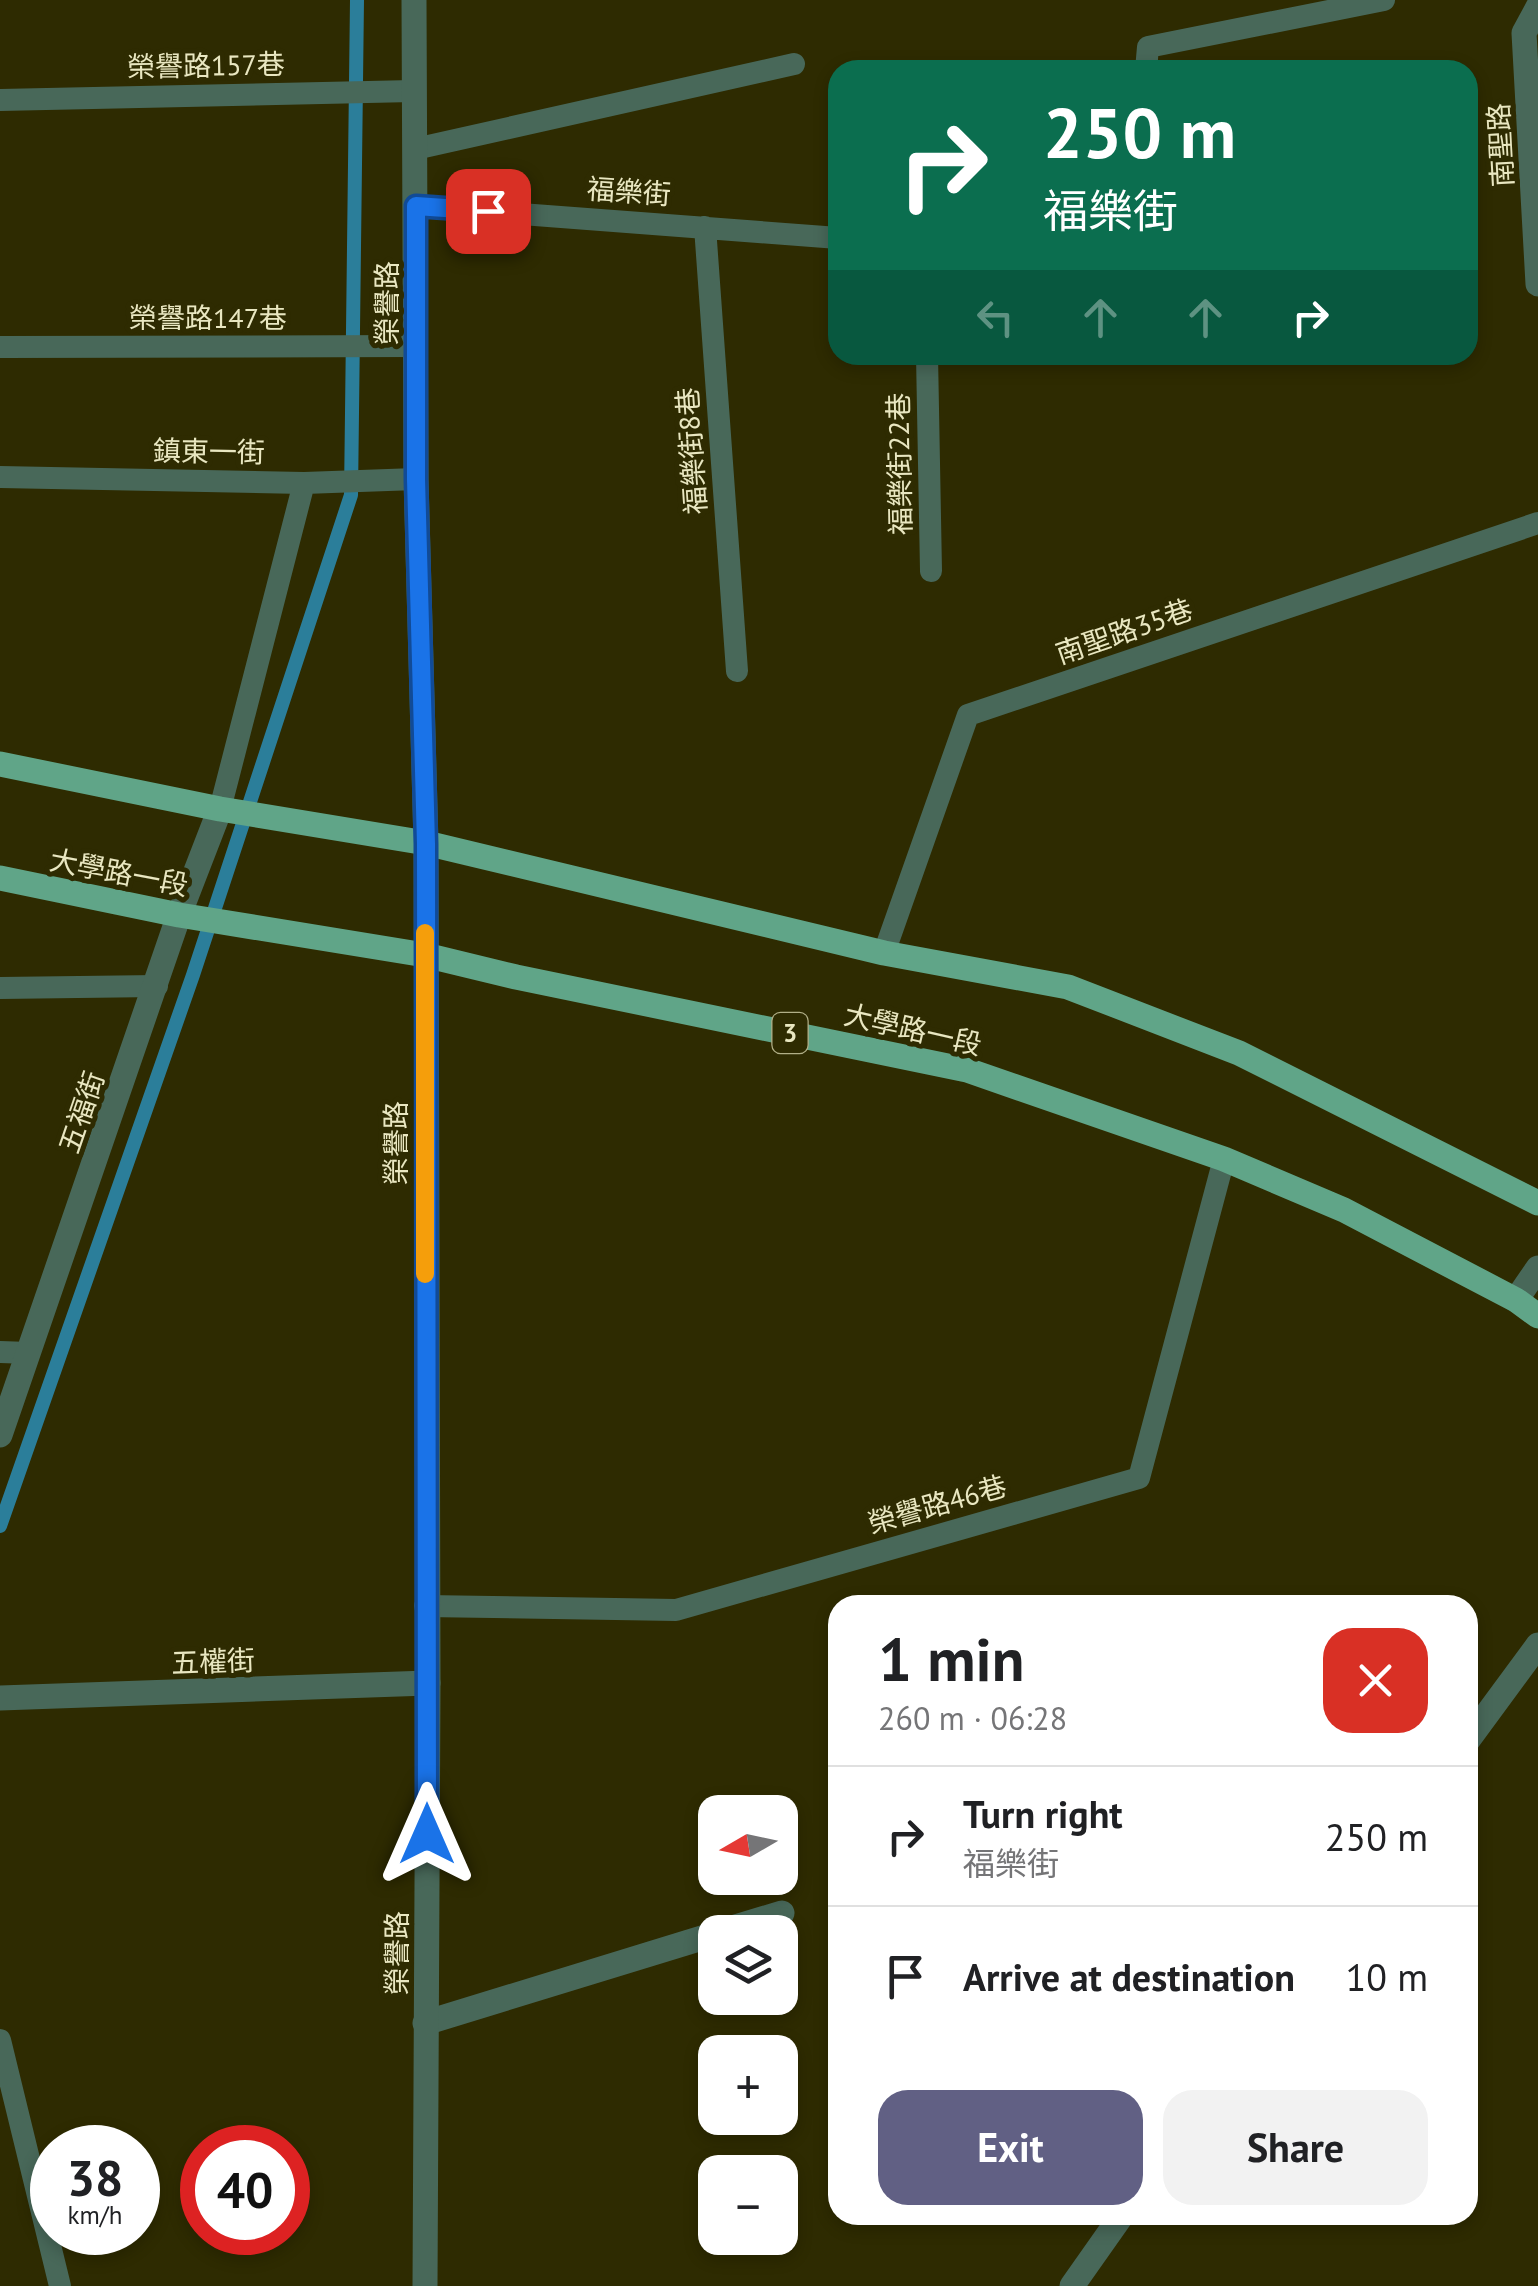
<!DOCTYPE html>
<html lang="en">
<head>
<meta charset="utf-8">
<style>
	body { margin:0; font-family:"PT Sans","Noto Sans TC",sans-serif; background:#f2f2f2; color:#202124; height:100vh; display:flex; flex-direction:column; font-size:38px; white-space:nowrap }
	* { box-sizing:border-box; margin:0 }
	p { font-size:32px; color:#757577 }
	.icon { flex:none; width:55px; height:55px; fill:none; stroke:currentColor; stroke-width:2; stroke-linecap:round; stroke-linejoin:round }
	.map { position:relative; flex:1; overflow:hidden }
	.side { position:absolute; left:828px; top:1595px; width:650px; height:630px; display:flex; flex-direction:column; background:#fff; border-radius:30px; box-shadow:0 5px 15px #0003 }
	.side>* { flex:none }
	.hud { position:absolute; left:828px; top:60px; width:650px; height:305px; border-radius:30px; box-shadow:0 5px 15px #0003; background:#0b6e4f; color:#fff; overflow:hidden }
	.needle { width:65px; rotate:261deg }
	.buttons { position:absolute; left:698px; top:1795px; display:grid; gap:20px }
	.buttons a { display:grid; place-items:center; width:100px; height:100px; border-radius:20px; background:#fff; box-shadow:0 5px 15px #0003; font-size:50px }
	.speed { position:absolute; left:30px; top:2125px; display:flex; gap:20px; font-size:50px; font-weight:700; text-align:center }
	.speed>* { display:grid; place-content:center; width:130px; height:130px; border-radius:50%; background:#fff; box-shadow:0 5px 15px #0003; line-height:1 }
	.speed small { font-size:25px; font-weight:400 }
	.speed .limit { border:15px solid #d22; background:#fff; color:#111 }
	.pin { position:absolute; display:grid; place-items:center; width:85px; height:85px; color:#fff; margin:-42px; border-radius:20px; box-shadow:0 5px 15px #0006 }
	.me { position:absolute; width:110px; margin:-55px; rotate:0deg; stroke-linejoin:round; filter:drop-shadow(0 0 8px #0008) }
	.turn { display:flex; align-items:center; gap:35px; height:210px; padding:0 50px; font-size:45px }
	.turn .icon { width:130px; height:130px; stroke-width:2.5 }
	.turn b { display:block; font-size:70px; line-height:85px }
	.lanes { display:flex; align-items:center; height:95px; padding:0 50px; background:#0003; justify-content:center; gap:50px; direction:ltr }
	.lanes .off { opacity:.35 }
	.round { display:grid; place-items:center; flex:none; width:105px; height:105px; border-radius:30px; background:#f2f2f2 }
	.overview { display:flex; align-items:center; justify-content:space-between; height:170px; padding:0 50px }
	h1 { font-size:60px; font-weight:800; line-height:75px }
	.button { display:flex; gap:20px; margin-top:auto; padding:20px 50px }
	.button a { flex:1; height:115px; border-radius:30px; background:#616084; color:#fff; font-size:40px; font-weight:800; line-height:115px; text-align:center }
	.button a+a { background:#f2f2f2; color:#202124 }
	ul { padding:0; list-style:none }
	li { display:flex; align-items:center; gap:30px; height:140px; padding:0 50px; border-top:2px solid #e0e0e0 }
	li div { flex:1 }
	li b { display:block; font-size:38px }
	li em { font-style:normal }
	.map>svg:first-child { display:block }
</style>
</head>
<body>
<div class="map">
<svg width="1538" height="2286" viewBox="0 0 1538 2286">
	<rect width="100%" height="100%" fill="#2e2b01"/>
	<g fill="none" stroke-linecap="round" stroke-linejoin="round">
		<path stroke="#2b7e9a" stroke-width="14" d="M0 1526 193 975 351 495 357 0"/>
		<path stroke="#486859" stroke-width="22" d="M1146 70 1148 47 1384 0
			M0 100 413 91
			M415 149 794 64
			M416 206 838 238
			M705 227 737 671
			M0 347 415 346
			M927 355 931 571
			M0 477 304 483 416 479
			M220 809 304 483
			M884 953 968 715 1538 523
			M0 988 157 986
			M0 1352 29 1353
			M425 1606 676 1610 1139 1478 1224 1159
			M0 2040 60 2286"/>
		<path stroke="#486859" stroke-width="25" d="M1538 7 1524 33 1538 284
			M1516 1300 1538 1268
			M0 1435 179 915 220 809
			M0 1698 428 1683
			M1468 1740 1538 1645
			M719 1932 782 1913
			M425 2023 715 1934
			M1072 2286 1122 2215"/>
		<path stroke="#486859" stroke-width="25" d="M414 0 416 479 426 843 428 1683 425 2286"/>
		<path stroke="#60a588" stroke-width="25" d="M0 764 220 809 426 843 884 953 1068 987 1239 1053 1538 1203
			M0 878 179 915 425 955 516 977 967 1070 1224 1159 1344 1210 1516 1300 1538 1316"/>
	</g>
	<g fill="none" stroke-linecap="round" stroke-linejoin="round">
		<g stroke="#114b97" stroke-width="25">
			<path id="route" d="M427 1834 426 844 416 479V206L488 211"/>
		</g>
		<use href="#route" stroke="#1a73e8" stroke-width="18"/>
		<path stroke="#f59e0b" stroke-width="18" d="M425 1274V933"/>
	</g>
	<g text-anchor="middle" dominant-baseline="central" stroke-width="10" stroke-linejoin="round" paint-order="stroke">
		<rect fill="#2e2b01" stroke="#b1af87" stroke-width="2.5" x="772.5" y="1013" width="35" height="40" rx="8"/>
		<g font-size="25" font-weight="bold" fill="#e9e7c1">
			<text x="790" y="1033">3</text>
		</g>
		<g font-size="28" fill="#e9e7c1" stroke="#2e2b01">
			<text transform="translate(206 65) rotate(-1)">榮譽路157巷</text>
			<text transform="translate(1500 145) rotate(-93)">南聖路</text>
			<text transform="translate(629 191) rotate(4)">福樂街</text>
			<text transform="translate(386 303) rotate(-90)">榮譽路</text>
			<text x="208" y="317">榮譽路147巷</text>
			<text transform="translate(209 451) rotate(1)">鎮東一街</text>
			<text transform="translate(691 451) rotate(-94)">福樂街8巷</text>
			<text transform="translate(899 464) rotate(-91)">福樂街22巷</text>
			<text transform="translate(1124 631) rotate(-19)">南聖路35巷</text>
			<text transform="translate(119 872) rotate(11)">大學路一段</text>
			<text transform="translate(913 1029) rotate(13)">大學路一段</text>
			<text transform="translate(81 1112) rotate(-71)">五福街</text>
			<text transform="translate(395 1143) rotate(-90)">榮譽路</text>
			<text transform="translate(937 1504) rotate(-16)">榮譽路46巷</text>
			<text transform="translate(213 1661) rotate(-2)">五權街</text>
			<text transform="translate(396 1953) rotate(-90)">榮譽路</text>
		</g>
	</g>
</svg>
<div class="buttons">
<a><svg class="needle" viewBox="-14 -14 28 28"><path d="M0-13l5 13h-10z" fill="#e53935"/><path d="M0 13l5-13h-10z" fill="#757577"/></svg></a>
<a><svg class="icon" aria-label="layers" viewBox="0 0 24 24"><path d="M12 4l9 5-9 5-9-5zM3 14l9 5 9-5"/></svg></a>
<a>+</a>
<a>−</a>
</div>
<div class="speed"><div>38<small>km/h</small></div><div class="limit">40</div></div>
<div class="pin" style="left:488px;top:211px;background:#d93025"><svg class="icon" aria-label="arrive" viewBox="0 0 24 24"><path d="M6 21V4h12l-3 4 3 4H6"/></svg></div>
<svg class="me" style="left:427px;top:1834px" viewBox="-20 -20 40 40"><path d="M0-17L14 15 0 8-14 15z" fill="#1a73e8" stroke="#fff" stroke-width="4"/></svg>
<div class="hud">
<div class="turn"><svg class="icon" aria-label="right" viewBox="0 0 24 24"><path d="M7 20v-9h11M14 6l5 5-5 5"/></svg><div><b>250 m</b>福樂街</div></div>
<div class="lanes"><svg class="icon off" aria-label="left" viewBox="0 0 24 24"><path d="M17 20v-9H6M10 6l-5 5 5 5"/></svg><svg class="icon off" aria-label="ahead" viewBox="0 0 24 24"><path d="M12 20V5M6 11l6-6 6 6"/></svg><svg class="icon off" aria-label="ahead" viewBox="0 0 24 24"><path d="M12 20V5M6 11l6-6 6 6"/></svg><svg class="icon" aria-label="right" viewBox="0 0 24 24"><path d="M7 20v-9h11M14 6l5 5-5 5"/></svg></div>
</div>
<section class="side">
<div class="overview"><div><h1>1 min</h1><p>260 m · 06:28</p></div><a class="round" style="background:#d93025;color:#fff"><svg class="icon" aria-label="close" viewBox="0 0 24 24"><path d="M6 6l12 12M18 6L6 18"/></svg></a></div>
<ul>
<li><svg class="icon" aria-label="right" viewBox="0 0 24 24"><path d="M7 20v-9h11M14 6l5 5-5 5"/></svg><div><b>Turn right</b><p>福樂街</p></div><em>250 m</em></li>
<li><svg class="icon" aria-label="arrive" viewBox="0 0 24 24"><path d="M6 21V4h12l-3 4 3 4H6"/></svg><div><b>Arrive at destination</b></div><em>10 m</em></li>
</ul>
<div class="button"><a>Exit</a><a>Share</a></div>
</section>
</div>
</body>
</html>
